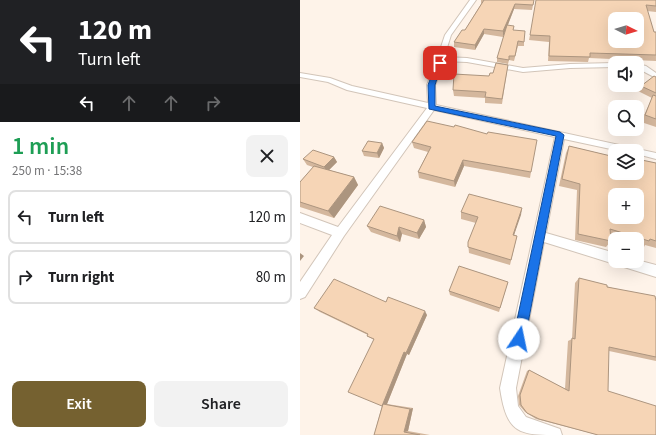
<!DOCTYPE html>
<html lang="en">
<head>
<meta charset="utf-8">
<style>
	body { margin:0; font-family:"Source Sans 3",sans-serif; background:#f2f2f2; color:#202124; height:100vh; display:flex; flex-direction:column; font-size:15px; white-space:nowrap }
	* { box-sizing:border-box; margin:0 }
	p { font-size:13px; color:#757577 }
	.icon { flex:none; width:22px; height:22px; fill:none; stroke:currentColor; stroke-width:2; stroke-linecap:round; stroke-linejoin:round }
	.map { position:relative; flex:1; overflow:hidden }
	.sheet { display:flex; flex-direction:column; background:#fff; width:300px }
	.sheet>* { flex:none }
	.guide { background:#202124; color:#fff; overflow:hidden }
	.needle { width:26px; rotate:95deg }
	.fabs { position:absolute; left:308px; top:12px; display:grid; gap:8px }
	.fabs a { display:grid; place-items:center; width:36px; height:36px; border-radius:8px; background:#fff; box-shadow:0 4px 16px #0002; font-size:20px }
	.pin { position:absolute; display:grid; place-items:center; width:34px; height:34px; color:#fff; margin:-17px; border-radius:8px; box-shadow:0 2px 6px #0006 }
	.me { position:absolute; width:44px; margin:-22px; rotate:11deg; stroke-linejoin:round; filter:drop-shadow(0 0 3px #0008) }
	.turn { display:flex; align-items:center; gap:14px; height:84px; padding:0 12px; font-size:18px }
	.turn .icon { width:52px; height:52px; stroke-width:2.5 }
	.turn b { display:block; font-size:28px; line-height:34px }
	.lanes { display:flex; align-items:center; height:38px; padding:0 12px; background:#0003; justify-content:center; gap:20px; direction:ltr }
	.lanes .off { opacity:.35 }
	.round { display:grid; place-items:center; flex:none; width:42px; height:42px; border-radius:8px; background:#f2f2f2 }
	.headline { display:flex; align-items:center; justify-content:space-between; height:68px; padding:0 12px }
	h1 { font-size:24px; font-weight:600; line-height:30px; color:#1e9e55 }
	.button { display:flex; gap:8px; margin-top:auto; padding:8px 12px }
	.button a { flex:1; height:46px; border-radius:8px; background:#756130; color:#fff; font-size:16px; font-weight:600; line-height:46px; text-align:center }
	.button a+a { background:#f2f2f2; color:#202124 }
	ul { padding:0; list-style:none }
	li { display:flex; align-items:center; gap:12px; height:54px; margin:0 8px 6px; padding:0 4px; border:2px solid #e0e0e0; border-radius:8px }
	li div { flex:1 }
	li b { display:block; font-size:15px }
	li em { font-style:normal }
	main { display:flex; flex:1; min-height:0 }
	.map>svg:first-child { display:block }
</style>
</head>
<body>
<main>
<section class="sheet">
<div class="guide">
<div class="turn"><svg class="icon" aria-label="left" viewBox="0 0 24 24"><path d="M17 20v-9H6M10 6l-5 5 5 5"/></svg><div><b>120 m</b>Turn left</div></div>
<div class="lanes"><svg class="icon" aria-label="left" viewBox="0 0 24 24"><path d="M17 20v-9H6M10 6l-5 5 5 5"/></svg><svg class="icon off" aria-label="ahead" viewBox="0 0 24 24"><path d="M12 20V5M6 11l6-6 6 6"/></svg><svg class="icon off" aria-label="ahead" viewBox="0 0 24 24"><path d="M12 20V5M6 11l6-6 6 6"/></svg><svg class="icon off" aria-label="right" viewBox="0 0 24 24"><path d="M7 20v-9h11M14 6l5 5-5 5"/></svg></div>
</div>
<div class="headline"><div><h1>1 min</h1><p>250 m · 15:38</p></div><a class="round"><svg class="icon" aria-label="close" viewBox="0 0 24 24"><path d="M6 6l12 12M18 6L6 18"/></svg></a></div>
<ul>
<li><svg class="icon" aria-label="left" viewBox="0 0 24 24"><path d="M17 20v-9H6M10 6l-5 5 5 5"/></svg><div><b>Turn left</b></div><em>120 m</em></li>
<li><svg class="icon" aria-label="right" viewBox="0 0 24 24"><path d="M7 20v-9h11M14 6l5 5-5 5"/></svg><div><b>Turn right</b></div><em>80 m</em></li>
</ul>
<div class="button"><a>Exit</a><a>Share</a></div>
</section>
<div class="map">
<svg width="356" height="435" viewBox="0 0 356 435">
	<rect width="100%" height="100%" fill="#fef3e9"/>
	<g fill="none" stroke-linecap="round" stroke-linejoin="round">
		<g stroke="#d2c5b9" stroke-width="2">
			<path id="street" d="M170 0H176L151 35 145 54 143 57 167 58 223 68 270 64 315 63V67L270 68 223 72 167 62 142 61 144 63 135 85 136 105 356 153V159L337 154V151H320L264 139 246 233 315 253V261H337V260L356 265V277L244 242 216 388 218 406 226 417 260 429 262 435C219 435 207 435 200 388L255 137 134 110 44 236 5 297 0 299V282L32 235 0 223V213L38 227 127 108 47 90 28 82 0 77V73L30 78 52 86 128 103 127 85 136 63 132 59 139 53 145 35Z
				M337 64 346 66 356 73V78L337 68Z"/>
		</g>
		<use href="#street" fill="#fff" fill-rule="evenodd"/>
	</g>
	<path fill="#d4b79d" d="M181 0H234L232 10 214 9 208 25 224 42V46H218L214 61 209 60 208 64 197 62V58L206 30 203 37 184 34 175 50 154 47V42L165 30 181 4Z
		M356 0V12L347 11 354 32H356V61L289 58 288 62 248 61 249 42 229 40 230 35Z
		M208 65 202 104 185 103V98L154 96 153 90 189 76 193 73Z
		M356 77V127L341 122 352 98 338 91 341 86Z
		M112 142 231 172 230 178 164 166 155 187 119 178 118 172 128 152 114 148Z
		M82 143 84 148 79 158 64 156 62 151Z
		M269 146 315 157 356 163V248L345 245 344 247 337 245V239H319L310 236 311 241 306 247 275 240 277 190 259 186 266 153Z
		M34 157 37 162 29 170 54 177 58 185 34 218 0 207V182L13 167 7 165 3 159Z
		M222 208 214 235 217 236 210 265 169 253 168 242 176 223 161 219V212Z
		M124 220 126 227 119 239 102 234 100 242 71 232 67 226Z
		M279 278 356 301V361L309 351 298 435 236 419 225 412 219 405 218 396 227 371 229 370 265 389 268 341 272 339 275 283Z
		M208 282 199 312 150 295 149 291Z
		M86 302 127 315 109 355 107 354 87 404 113 408 108 431 130 435H74L82 406 74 340 67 336 68 335 20 312 14 308Z"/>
	<path fill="#ac957f" d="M215 4 214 9 203 37V31Z
		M184 29V34L175 50V45Z
		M82 143 84 148 79 158 77 153Z
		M34 157 37 162 27 172 24 167Z
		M163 160 164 166 155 187 154 181Z
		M54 177 58 185 34 218 28 211Z
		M222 208 221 215 212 241 213 235Z
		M124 220 126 227 119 239 117 233Z
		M99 227 102 234 100 242 97 236Z
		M0 253 4 256 0 261Z
		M125 311 127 315 109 355 106 353Z
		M104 352 107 354 87 404H83L82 406Z
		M113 408 108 431 104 432 110 409Z"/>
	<path fill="#f6d5b6" stroke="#ac957f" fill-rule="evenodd" d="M184 0H234L233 5 215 4 203 31 184 29 175 45 154 42 162 30H165Z
		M236 0H356V6L346 5 354 32H356V55L290 53V57L249 56 250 36 230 35ZM315 19H337V41H315Z
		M207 25 214 26 213 30 225 31 224 42 218 41 215 56H209V60L197 58Z
		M196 63 208 65 202 99 185 97 186 92 153 90 154 74 189 76 190 73H193Z
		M354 76 356 77V93L341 86Z
		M353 95 356 96V119L345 115Z
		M127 121 154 127 155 125 187 134 188 132 237 140 231 172 163 160 154 181 118 172 131 147 112 142Z
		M68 141 82 143 77 153 62 151Z
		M269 146 315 157V173H337V159L356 163V241L350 239 349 241 310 229 311 241 278 234 280 184 262 179ZM315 195H337V217H315Z
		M13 150 34 157 24 167 3 159Z
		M14 166 54 177 28 211 0 202V182Z
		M169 194 222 208 213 235 217 236 211 260 168 247V242L178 217 161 212Z
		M80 206 124 220 117 233 99 227 97 236 67 226Z
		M159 266 208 282 200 308 149 291Z
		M279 278 307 285V287L355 296 356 301V357L309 347 308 391 356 406V435H298L239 419 227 413 221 405 220 395 229 370 269 391 272 338 275 339Z
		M34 279 86 302 88 297 125 311 106 353 104 352 82 406 48 392 74 339 67 336 68 334 14 308Z
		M83 404 110 409 104 432 120 435H74Z"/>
	<path fill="#1a73e8" stroke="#114b97" d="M137 61 142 63 135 85V106L260 132 264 135 225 339 223 343 219 345 215 343 213 339 256 136 129 109 128 85Z"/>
</svg>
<div class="fabs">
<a><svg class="needle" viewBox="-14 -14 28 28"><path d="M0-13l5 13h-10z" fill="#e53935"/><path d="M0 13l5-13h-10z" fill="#757577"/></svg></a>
<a><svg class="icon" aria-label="sound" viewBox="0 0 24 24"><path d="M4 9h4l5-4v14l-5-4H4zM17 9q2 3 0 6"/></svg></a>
<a><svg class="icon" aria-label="search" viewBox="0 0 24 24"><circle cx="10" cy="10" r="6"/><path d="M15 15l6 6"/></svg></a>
<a><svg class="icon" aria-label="layers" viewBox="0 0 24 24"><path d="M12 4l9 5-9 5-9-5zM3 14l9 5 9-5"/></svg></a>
<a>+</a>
<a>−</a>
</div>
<div class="pin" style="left:140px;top:63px;background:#d93025"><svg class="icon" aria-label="arrive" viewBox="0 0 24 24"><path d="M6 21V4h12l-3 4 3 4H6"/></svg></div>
<svg class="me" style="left:219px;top:339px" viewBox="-20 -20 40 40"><circle r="19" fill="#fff"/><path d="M0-13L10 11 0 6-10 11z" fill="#1a73e8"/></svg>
</div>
</main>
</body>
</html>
